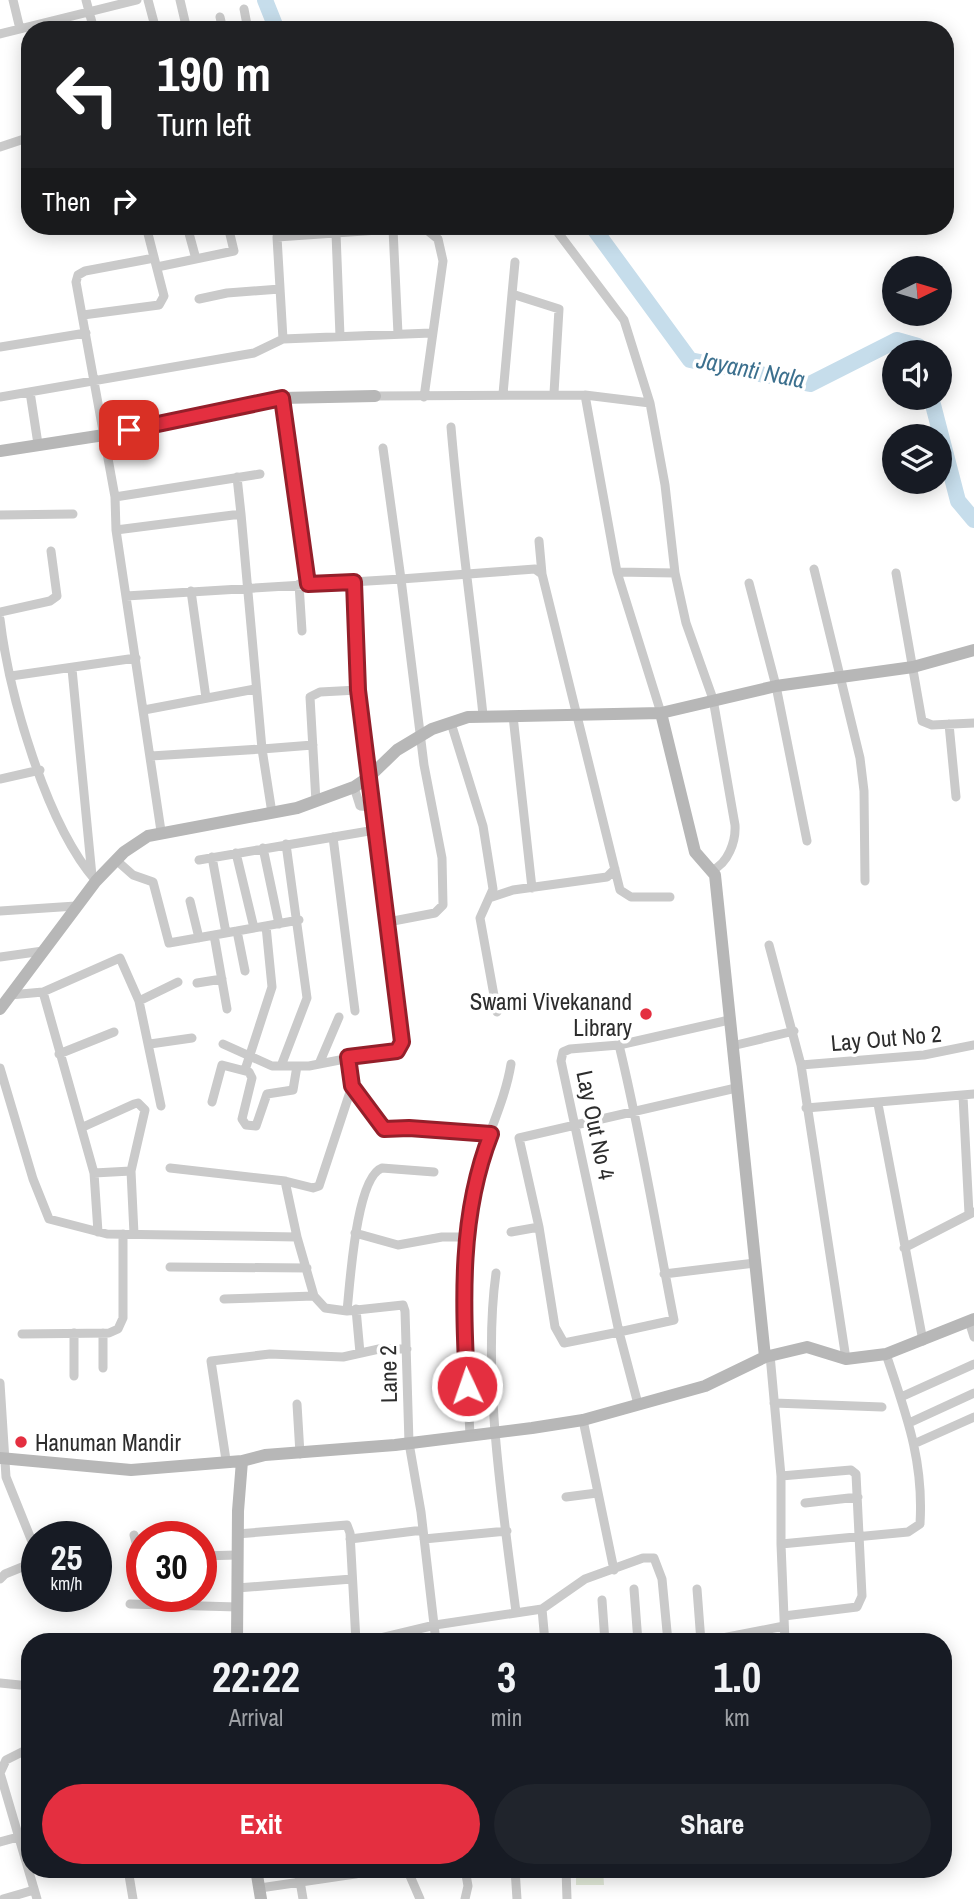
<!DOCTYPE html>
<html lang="en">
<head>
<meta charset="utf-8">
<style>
	body { margin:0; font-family:"Archivo Narrow",sans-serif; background:#20242c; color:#f1f3f6; height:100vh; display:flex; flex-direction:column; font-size:26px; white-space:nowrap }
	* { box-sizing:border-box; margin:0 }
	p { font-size:23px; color:#9ea1a6 }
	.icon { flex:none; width:38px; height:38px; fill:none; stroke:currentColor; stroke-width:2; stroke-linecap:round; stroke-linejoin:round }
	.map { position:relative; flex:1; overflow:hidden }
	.side { position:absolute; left:21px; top:1633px; width:931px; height:245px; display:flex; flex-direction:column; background:#171b24; border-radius:28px; box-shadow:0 4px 18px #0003 }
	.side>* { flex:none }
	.guide { position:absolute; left:21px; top:21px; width:933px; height:214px; border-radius:28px; box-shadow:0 4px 18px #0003; background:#202124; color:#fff; overflow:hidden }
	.needle { width:46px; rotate:85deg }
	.tools { position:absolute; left:882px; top:256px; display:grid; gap:14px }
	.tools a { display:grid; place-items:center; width:70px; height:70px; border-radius:50%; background:#171b24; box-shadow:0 4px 18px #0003; font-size:35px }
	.speed { position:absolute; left:21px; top:1521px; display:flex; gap:14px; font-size:35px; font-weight:700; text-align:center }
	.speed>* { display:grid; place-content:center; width:91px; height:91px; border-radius:50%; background:#171b24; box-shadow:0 4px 18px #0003; line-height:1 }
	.speed small { font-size:18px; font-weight:400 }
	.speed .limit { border:10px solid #d22; background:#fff; color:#111 }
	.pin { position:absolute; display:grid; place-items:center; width:60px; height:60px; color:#fff; margin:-30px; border-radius:14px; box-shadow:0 4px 10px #0006 }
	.me { position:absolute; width:77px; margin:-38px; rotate:357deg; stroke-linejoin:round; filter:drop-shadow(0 0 5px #0008) }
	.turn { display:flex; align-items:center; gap:24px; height:147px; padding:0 21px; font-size:32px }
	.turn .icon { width:91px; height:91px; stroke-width:2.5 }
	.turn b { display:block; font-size:49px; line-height:60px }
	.then { display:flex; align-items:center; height:66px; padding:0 21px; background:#0003; gap:14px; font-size:26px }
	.eta { display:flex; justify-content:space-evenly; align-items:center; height:119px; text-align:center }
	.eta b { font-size:42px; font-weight:700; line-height:49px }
	.primary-button { display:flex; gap:14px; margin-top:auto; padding:14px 21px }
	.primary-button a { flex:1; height:80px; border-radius:42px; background:#e42f40; color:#fff; font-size:28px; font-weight:700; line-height:80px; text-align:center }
	.primary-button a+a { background:#20242c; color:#f1f3f6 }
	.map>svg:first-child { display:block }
</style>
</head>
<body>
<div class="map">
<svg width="974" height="1899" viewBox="0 0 974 1899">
	<rect width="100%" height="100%" fill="#fff"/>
	<path fill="#e3ebda" d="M576 1869H603L604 1885H576Z"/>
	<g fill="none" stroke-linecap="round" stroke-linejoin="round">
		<path stroke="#c6ddeb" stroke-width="16" d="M265 0 277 30
			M592 226 690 360 810 384 897 340 918 346 919 352
			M931 397 958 501 974 520"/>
		<path stroke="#cacaca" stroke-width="9" d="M13 0 20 29
			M86 0 94 30
			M148 0 156 30
			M180 0 187 30
			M244 9 248 30
			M220 17 223 30
			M0 34 137 0
			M0 147 30 137
			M187 226 196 259
			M422 226 438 239 443 261 424 397
			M553 226 624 320 650 403
			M393 229 422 226
			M336 233 340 336
			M154 258 85 271 78 275 76 282 115 497 116 530 161 831
			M515 262 512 294 559 309 554 393
			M157 267 234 251 228 226
			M199 299 227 293 280 289
			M83 315 159 305 164 296 146 226
			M398 334 393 229 277 237 283 339 431 333
			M0 347 86 333
			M30 392 38 444
			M503 394 512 294
			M585 395 650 403 665 485 675 573 686 623 713 699 735 825C736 841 728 864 712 870
			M375 396 585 395 617 572 661 713
			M0 397 254 353 283 339
			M282 398 308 584
			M451 427C459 524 473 619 483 715
			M383 448 401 579 535 569 542 574 620 890 631 897H670
			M237 477 241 514
			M115 497 260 474
			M0 515 73 514
			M116 530 241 514 262 749 313 745
			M539 541 542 574
			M814 569 860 758 864 791 865 881
			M617 572 675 573
			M896 573 922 721 932 725 974 723
			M749 583 776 686 807 841
			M299 584 302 631
			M191 591 206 698
			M126 596 401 579 424 765 442 858 443 905 435 913 388 922
			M0 612 50 601 57 596 51 551
			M0 619C9 694 46 824 96 881
			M72 669 92 876
			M11 676 136 658
			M144 710 255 689
			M513 716 532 888
			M451 723 483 826 493 889 480 918 497 1012
			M949 724 956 797
			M151 756 262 749 272 813
			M0 779 40 770
			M354 787 360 806 372 807
			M316 802 310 697 320 692 358 690
			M333 837 355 1011
			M263 848 279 924
			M236 853 254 928
			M212 857 226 933
			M116 860 133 875 153 882 169 943 299 920
			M199 860 375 830
			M492 897 513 890 607 877 615 869
			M190 901 199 938
			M0 911 76 906
			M237 931 245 971
			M214 935 227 1009
			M769 945 801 1065 846 1359
			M0 957 43 951
			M197 983 222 979
			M43 992 94 1173 98 1232
			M10 995 43 992 120 958 139 1001 161 1106
			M139 1001 178 982
			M150 1044 192 1038
			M223 1044 272 1066H309L401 1048 358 690 354 582
			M619 1045C641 1135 656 1228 674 1320L619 1332 561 1061 563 1052 570 1049 619 1045 729 1020
			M732 1046 794 1031
			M59 1054 114 1032
			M348 1057 352 1086 384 1129 491 1134
			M319 1064 339 1017
			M801 1065 924 1055 974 1045
			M281 1066 307 998 286 844
			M0 1068 33 1179 49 1219 107 1234 297 1237 314 1296 325 1308 347 1311 403 1305 405 1311 409 1443 421 1512 436 1642
			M245 1070 272 987 266 926
			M963 1096 969 1214
			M212 1102 222 1065 249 1072 252 1078 242 1119 246 1125 256 1126 267 1094 293 1090 297 1066
			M878 1104 923 1341
			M806 1108 974 1094
			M83 1127 134 1104 138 1103 145 1110 131 1171 134 1234
			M170 1168 285 1181 297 1237
			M94 1173 131 1171
			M285 1181 313 1188 319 1186 352 1086
			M511 1232 539 1227
			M355 1233 398 1245 442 1237H465
			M904 1248 974 1212
			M170 1267 307 1268
			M496 1273C482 1374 503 1510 516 1612
			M664 1274 755 1263
			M224 1299 314 1296
			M356 1309 360 1353
			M347 1311C350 1284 356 1177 382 1168L434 1172
			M969 1321 974 1337
			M74 1333V1376
			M103 1333V1368
			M22 1334 109 1333 118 1329 123 1318V1234
			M770 1355 781 1476V1544L908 1532 920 1524C924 1460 906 1414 886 1354
			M0 1383 6 1477 37 1554
			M901 1397 974 1364
			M774 1403 882 1407
			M297 1404 300 1454
			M638 1404 619 1332 564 1343 555 1327 539 1227 519 1138 736 1088
			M583 1420 614 1570
			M909 1423 974 1393
			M470 1435C466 1352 457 1268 474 1186 482 1143 504 1107 511 1064
			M916 1443 974 1417
			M226 1460 211 1361 270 1354 343 1357 379 1349H407
			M781 1476 851 1470 856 1474 862 1596 857 1607 784 1616
			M566 1497 597 1493
			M805 1503 858 1497
			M237 1534 347 1525 350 1533 356 1642
			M134 1535 142 1565
			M350 1539 423 1530
			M424 1539 507 1531
			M781 1544 785 1642
			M201 1556 237 1555
			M0 1579 5 1574 37 1561
			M237 1588 352 1579
			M634 1589 638 1642
			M697 1589 701 1642
			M602 1600 605 1642
			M130 1604 238 1607
			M542 1609 585 1579 643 1558H654L662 1579 668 1642
			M364 1642 435 1625 542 1609 545 1642
			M702 1642 784 1626
			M0 1683 30 1686
			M30 1748 6 1760 0 1773 37 1899
			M0 1842 18 1837
			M128 1869 133 1899
			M298 1869 303 1899
			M407 1869 420 1899
			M515 1869 517 1899
			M566 1869 567 1899
			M355 1874 377 1869
			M260 1888 355 1874 354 1869
			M3 1899 34 1890
			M465 1899 468 1886 465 1869"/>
		<path stroke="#b7b7b7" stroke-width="12" d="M0 451 104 435 282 398 375 396
			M661 713 695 852 715 875 765 1357
			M0 1009 96 881 124 852 148 836 297 808 354 787 369 777 397 750 432 729 468 717 661 713 776 686 913 667 974 650
			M0 1458 131 1470 242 1461 265 1455 395 1445 532 1428 583 1420 705 1386 765 1357 807 1347 846 1359 886 1354 974 1319
			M237 1642 238 1511 242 1461
			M256 1869 261 1899"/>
	</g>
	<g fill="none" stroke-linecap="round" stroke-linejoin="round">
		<g stroke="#941f2a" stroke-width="18">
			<path id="route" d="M129 430 282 398 308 584 354 582 358 690 402 1042 397 1051 348 1057 352 1086 384 1129 409 1128 491 1134C459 1215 463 1300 467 1386"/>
		</g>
		<use href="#route" stroke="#e42f40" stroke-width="12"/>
	</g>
	<g fill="#e42f40" stroke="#fff" stroke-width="2.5">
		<circle cx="646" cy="1014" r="7"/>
		<circle cx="21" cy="1442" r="7"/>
	</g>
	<g text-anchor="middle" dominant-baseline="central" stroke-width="7" stroke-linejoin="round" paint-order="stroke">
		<g font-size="23" fill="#2d2d2d" stroke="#fff" text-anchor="end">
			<text x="632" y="1001">Swami Vivekanand<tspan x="632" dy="26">Library</tspan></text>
			<text x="35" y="1442" text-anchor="start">Hanuman Mandir</text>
		</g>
		<g font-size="23" fill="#2d2d2d" stroke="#fff">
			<text transform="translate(886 1038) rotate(-5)">Lay Out No 2</text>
			<text transform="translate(596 1125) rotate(78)">Lay Out No 4</text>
			<text transform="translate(388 1374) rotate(-91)">Lane 2</text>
		</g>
		<g font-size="24" font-style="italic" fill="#3c708e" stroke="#fff">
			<text transform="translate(751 369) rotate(11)">Jayanti Nala</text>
		</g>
	</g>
</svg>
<div class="tools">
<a><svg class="needle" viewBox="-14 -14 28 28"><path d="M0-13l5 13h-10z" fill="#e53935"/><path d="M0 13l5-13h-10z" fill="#9ea1a6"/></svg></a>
<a><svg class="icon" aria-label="sound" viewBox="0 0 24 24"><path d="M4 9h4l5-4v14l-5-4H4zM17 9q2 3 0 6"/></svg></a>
<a><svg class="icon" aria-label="layers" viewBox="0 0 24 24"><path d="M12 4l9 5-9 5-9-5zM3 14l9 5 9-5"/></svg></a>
</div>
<div class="speed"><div>25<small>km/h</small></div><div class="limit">30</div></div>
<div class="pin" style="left:129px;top:430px;background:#d93025"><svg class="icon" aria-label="arrive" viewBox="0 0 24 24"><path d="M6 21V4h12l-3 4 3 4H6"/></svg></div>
<svg class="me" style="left:467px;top:1386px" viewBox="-20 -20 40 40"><circle r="17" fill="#e42f40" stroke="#fff" stroke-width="3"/><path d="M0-11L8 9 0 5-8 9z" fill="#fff"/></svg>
<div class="guide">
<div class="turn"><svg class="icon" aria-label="left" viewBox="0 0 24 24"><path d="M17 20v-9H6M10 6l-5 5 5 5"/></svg><div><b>190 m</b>Turn left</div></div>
<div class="then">Then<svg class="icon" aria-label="right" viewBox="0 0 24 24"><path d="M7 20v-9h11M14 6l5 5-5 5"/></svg></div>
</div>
<section class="side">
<div class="eta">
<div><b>22:22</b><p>Arrival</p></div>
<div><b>3</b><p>min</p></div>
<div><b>1.0</b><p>km</p></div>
</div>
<div class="primary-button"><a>Exit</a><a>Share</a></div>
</section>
</div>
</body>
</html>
